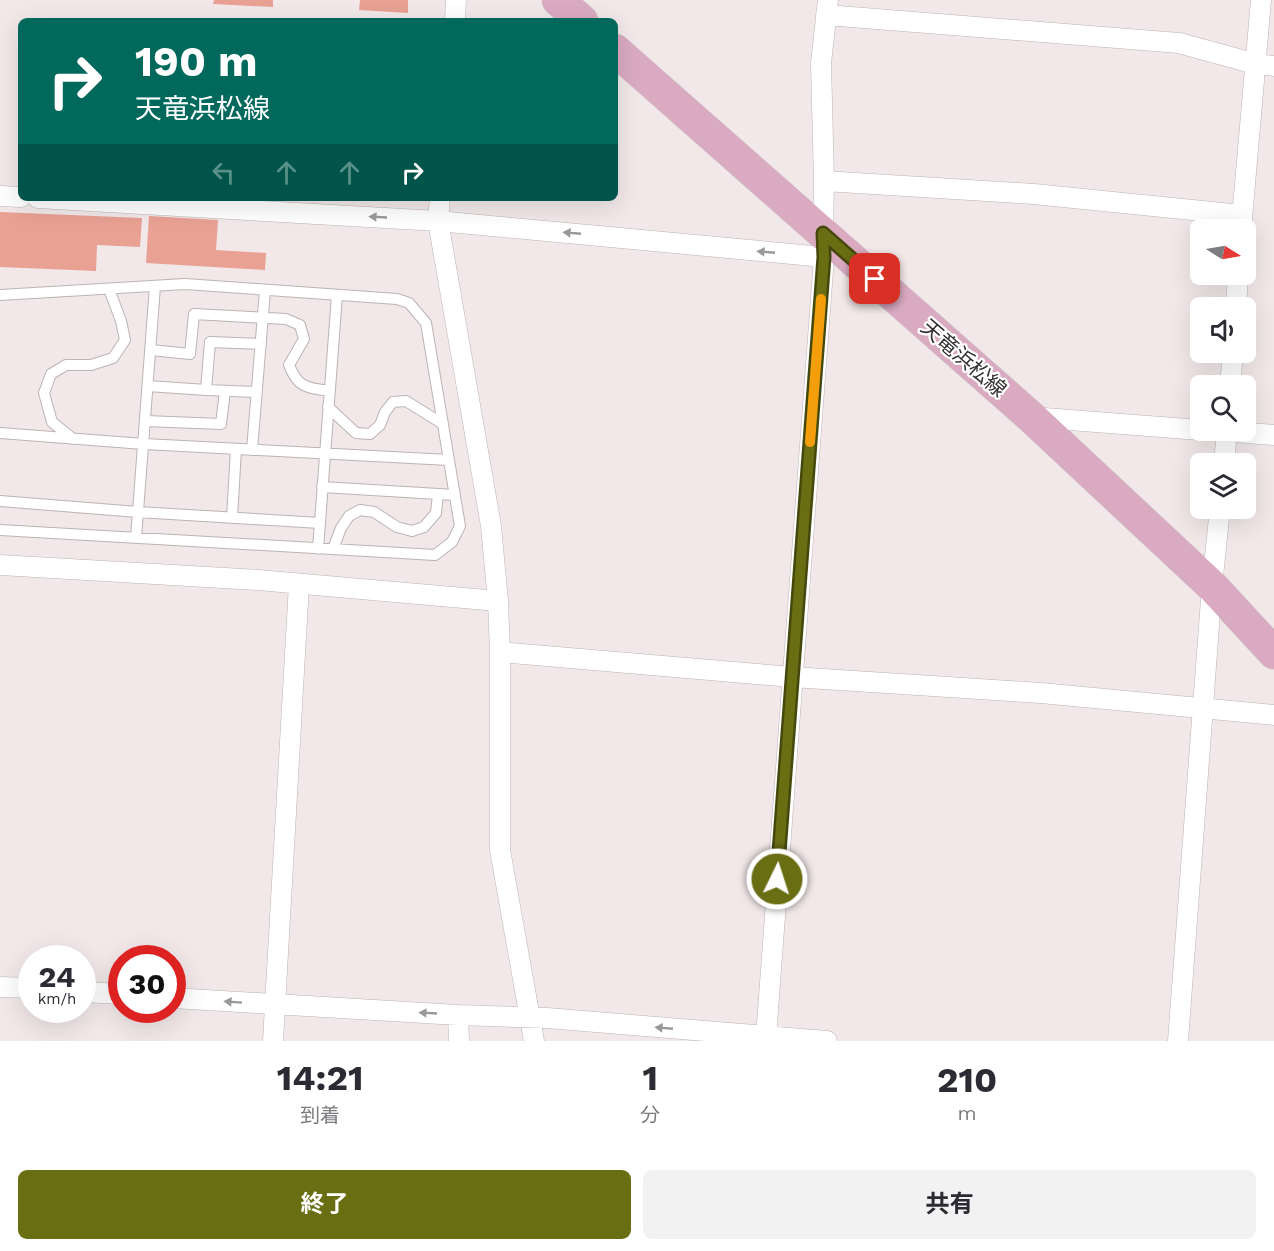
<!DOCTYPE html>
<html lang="ja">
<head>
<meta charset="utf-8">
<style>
	body { margin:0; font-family:"Work Sans","Noto Sans JP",sans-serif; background:#f2f2f3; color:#2b2b33; height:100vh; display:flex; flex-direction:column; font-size:22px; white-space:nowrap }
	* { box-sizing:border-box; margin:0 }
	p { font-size:20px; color:#7c7c81 }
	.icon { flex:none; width:33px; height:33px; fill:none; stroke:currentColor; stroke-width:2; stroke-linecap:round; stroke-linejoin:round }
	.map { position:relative; height:1041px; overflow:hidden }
	.sheet { display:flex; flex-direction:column; background:#fff; flex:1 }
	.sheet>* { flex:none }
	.guide { position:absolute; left:18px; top:18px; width:600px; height:183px; border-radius:9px; box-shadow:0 6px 24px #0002; background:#00695c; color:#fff; overflow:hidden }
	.needle { width:39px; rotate:101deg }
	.buttons { position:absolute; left:1190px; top:219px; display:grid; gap:12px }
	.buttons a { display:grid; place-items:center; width:66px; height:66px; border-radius:9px; background:#fff; box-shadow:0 6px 24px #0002; font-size:30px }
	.speed { position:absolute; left:18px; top:945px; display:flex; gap:12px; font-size:30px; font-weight:700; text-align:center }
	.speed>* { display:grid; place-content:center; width:78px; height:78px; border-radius:50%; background:#fff; box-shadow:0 6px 24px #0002; line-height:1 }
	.speed small { font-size:15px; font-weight:400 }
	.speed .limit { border:9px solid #d22; background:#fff; color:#111 }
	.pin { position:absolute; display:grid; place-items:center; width:51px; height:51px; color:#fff; margin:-26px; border-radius:12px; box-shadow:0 3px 9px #0006 }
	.me { position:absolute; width:66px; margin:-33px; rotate:4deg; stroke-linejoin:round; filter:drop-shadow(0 0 4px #0008) }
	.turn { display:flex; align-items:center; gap:21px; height:126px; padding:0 18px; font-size:27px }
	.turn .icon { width:78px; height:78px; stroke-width:2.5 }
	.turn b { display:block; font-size:42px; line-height:51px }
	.lanes { display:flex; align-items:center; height:57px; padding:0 18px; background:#0003; justify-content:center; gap:30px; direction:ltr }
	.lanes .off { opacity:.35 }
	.eta { display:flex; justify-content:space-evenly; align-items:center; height:102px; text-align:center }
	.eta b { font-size:36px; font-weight:700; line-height:42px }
	.cta { display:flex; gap:12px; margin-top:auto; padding:12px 18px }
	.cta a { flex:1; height:69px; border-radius:9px; background:#6a6e13; color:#fff; font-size:24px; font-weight:700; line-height:69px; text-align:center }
	.cta a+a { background:#f2f2f3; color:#2b2b33 }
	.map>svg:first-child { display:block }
</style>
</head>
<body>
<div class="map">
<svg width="1274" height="1041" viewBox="0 0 1274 1041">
	<rect width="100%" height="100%" fill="#f2e8e9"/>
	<path fill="#e8a193" d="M214 0H273V7L213 4Z
		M360 0H408V13L359 10Z
		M0 212 142 218 140 247 97 245 96 271 0 267Z
		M149 216 218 220 216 250 266 253 265 270 146 263Z"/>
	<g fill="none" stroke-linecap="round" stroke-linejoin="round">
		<g stroke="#bcb3b4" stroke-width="12">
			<path id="service" d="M0 295 185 284 397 299 409 303 426 323 460 526 452 542 435 555 0 530
				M151 350 190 354 194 314 286 319 300 325 304 339 289 365C298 388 307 388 330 391
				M148 386 206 390 210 342 261 344
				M206 390 257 392
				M328 407 356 433 370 434 380 425 385 412 393 402 406 401 443 424
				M145 421 221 424 225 391
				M0 433 144 444 449 460
				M73 439 52 422 44 393 51 374 66 365H91L113 358 125 340 121 321 109 289
				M252 450 265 290
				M322 487 455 495
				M0 501 138 512 320 523
				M232 518 236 449
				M136 538 155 286
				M318 549 337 295
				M333 549 341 528 349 516 360 510 374 512 397 527 412 531 424 527 436 513 438 494"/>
		</g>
		<g stroke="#bcb3b4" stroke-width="21">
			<path id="minor" d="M826 15 1179 43 1256 64 1274 66
				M455 21 456 0
				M824 181 1034 194 1242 215
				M0 196 21 197
				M38 198 438 221 824 257
				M440 198 438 221 491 526 498 601 500 652V850L534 1041
				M1241 230 1261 0
				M1236 308 1238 274
				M1230 386 1233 352
				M1031 417 1200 430
				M1208 430 1274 435
				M1224 464 1227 430
				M0 565 258 580 498 601
				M500 652 792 677 1041 693 1274 715
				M0 987 32 988
				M82 992 122 994
				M172 998 458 1015 547 1018 827 1041
				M458 1015 459 1041
				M766 1037 824 257 823 233 824 181 821 63 828 0
				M273 1041 299 584
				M1178 1041 1212 586 1220 508"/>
		</g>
		<g stroke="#cac9c9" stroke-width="33">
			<path id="primary" d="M558 0 582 21
				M615 50 1031 417 1212 586 1274 653"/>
		</g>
		<use href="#service" stroke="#fff" stroke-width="10"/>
		<use href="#minor" stroke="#fff" stroke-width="20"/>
		<use href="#primary" stroke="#daaac1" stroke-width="32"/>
	</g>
	<defs><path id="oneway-solid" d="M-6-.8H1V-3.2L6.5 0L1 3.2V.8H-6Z" transform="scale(1.5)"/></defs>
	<g fill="#9a9898">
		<use href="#oneway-solid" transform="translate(378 217) rotate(-177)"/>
		<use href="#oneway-solid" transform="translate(572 233) rotate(-175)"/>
		<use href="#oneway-solid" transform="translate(766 252) rotate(-175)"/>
		<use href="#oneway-solid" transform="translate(233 1002) rotate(-176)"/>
		<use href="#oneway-solid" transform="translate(428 1013) rotate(-177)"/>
		<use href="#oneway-solid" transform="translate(664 1028) rotate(-175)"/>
	</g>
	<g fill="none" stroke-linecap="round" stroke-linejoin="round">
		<g stroke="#45480c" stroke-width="15">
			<path id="route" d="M777 879 824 257 823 233 875 279"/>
		</g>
		<use href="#route" stroke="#6a6e13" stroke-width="10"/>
		<path stroke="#f59e0b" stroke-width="10" d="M810 442 821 299"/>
	</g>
	<g text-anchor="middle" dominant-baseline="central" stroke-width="4.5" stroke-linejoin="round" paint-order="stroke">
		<g font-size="21" fill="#343030" stroke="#fff">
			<text transform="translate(964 358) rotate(41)">天竜浜松線</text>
		</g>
	</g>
</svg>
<div class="buttons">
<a><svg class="needle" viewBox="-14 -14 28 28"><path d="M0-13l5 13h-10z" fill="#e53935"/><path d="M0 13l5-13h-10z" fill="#7c7c81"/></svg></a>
<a><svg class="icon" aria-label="sound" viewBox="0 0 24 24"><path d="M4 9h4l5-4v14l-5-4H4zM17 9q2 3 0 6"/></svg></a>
<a><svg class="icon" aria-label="search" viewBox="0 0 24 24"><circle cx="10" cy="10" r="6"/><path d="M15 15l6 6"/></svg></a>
<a><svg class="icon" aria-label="layers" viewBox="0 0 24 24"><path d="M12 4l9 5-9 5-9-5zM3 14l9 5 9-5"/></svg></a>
</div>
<div class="speed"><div>24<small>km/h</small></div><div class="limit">30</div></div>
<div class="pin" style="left:875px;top:279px;background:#d93025"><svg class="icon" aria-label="arrive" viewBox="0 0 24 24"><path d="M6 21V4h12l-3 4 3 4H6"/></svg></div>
<svg class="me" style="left:777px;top:879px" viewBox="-20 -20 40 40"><circle r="17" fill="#6a6e13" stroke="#fff" stroke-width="3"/><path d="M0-11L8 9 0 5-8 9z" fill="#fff"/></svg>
<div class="guide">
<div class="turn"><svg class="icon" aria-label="right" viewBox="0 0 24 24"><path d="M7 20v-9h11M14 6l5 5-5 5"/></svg><div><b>190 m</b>天竜浜松線</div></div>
<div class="lanes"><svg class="icon off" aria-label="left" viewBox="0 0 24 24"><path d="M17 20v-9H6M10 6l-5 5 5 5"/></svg><svg class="icon off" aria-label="ahead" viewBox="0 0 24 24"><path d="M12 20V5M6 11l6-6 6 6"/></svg><svg class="icon off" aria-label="ahead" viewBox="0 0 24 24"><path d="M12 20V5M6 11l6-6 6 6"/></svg><svg class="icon" aria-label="right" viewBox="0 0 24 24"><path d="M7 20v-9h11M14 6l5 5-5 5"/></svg></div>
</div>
</div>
<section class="sheet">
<div class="eta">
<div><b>14:21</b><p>到着</p></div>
<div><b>1</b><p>分</p></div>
<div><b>210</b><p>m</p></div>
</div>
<div class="cta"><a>終了</a><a>共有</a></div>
</section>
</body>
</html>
